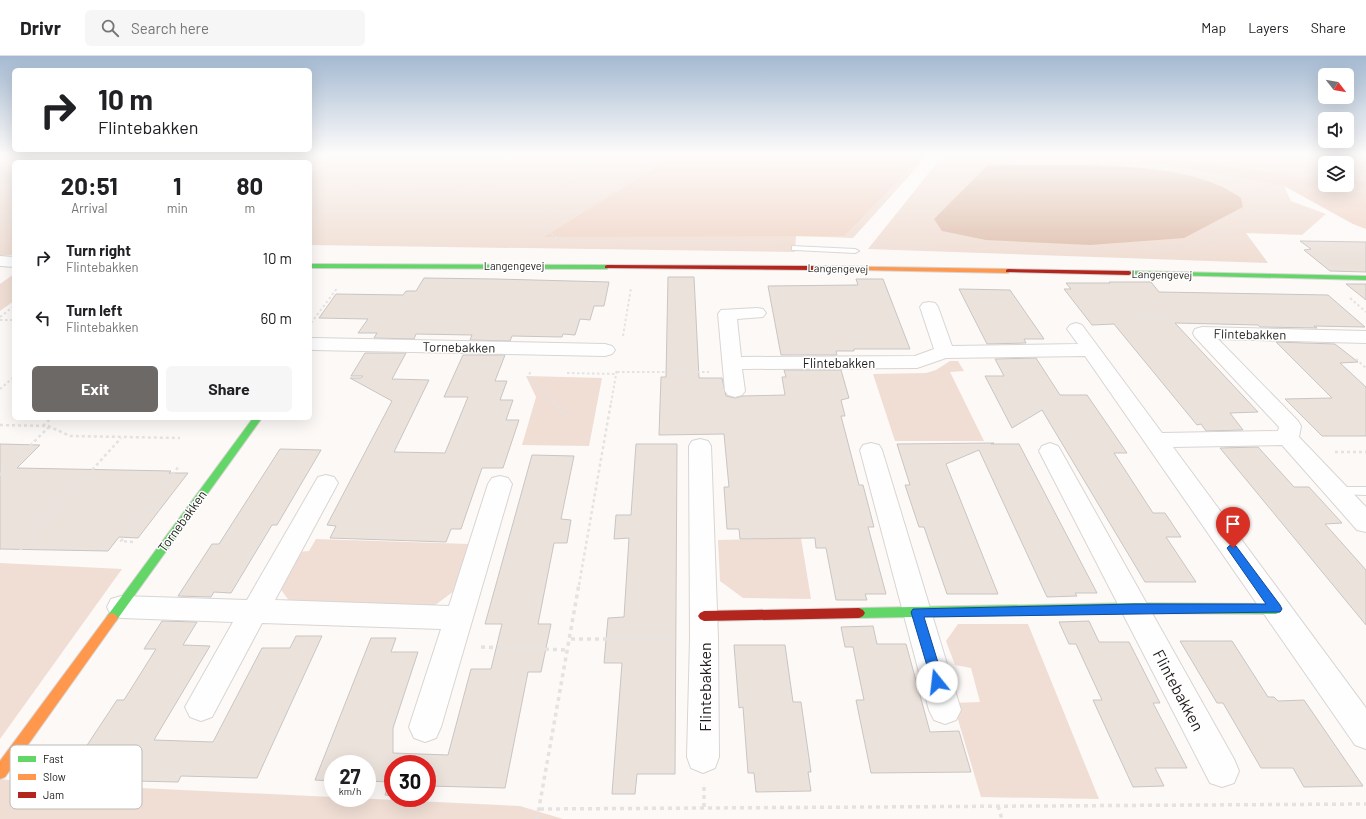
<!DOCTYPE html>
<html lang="en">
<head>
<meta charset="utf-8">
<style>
	body { margin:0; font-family:Barlow,sans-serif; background:#f6f6f6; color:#202124; height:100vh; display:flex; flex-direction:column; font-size:15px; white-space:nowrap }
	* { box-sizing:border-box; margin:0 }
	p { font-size:13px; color:#757577 }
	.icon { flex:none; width:22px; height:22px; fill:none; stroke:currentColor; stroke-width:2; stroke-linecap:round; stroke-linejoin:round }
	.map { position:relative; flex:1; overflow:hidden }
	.side { position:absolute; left:12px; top:104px; width:300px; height:260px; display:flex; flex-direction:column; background:#fff; border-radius:6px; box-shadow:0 4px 16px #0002 }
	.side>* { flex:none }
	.guide { position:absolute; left:12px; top:12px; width:300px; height:84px; border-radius:6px; box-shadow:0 4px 16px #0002; background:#fff; color:#202124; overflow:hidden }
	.needle { width:26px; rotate:121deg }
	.fabs { position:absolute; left:1318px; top:12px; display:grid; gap:8px }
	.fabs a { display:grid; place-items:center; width:36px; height:36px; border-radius:6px; background:#fff; box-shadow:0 4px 16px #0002; font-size:20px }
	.speed { position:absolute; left:324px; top:699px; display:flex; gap:8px; font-size:20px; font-weight:700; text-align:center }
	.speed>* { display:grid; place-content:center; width:52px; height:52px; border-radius:50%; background:#fff; box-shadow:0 4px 16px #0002; line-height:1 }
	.speed small { font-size:10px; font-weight:400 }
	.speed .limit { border:6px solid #d22; background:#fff; color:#111 }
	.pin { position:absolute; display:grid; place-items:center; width:34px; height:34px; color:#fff; margin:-41px -17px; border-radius:50% 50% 50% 0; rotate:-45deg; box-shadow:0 0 4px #0007 }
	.pin .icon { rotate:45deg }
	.me { position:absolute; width:44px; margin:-22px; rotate:344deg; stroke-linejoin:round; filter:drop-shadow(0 0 3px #0008) }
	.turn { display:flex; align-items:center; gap:14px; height:84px; padding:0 20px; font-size:18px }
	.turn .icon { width:52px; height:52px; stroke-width:2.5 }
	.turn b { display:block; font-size:28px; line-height:34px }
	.eta { display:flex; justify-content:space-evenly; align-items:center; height:68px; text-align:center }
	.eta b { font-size:24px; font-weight:700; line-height:28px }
	.primary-button { display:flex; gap:8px; margin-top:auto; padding:8px 20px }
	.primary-button a { flex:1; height:46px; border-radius:6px; background:#6c6967; color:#fff; font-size:16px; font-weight:700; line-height:46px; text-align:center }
	.primary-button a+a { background:#f6f6f6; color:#202124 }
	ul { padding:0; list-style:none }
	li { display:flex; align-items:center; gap:12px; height:60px; padding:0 20px }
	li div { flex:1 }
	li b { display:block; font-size:15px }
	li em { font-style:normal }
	header { display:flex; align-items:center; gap:24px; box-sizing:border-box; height:56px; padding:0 20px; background:#fff; border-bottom:1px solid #e0e0e0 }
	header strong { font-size:19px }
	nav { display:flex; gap:22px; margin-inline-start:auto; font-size:14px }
	.search { width:280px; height:36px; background:#f6f6f6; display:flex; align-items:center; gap:10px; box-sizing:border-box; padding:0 14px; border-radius:6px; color:#757577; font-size:15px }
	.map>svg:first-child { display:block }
</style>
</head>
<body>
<header>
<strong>Drivr</strong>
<div class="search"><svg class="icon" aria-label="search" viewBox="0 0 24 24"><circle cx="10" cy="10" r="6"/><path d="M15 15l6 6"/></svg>Search here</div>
<nav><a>Map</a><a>Layers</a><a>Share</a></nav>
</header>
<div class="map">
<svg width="1366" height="763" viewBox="0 0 1366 763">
	<rect width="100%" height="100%" fill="#fcf9f7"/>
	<path fill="#f0ded4" d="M0 98H292L273 106H14V199H0Z
		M296 98H929L853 182 796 180 795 196 310 189V106H277Z
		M944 98H1133L1140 105 1284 130 1291 145 1326 158 1302 179 1246 177 1268 207 868 193Z
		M1160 98H1352L1364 125H1347V107H1325V124L1314 123 1164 101Z
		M14 218V245L0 255V228Z
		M950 305H958L964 315 950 316 984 385H895L873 318 926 317 936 314Z
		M526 320 602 322 589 390 522 389 536 341Z
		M801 482 811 543 743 542 720 525 718 484Z
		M316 483 469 488 458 532 434 550 290 546 279 531 297 496 309 495Z
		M0 507 122 513 0 683Z
		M958 568H1028L1099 743 981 741 953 647 980 646 971 612 955 609 946 585Z
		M0 723 36 727 520 750 563 763H0Z"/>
	<path fill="#f0d5c7" d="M677 98H924L844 180 544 181Z
		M1133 98H1160L1164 101 1325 124V129H1347V125H1364L1352 98H1366V173L1353 168 1284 130 1140 105Z"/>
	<path fill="#dfc0ae" d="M988 109C1057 111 1157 102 1220 130 1228 133 1234 138 1241 142L1243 151 1184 182 1090 189 986 184 942 175 934 163Z"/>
	<path fill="#ece2dc" stroke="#c8c5c3" d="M1300 185 1366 186V216L1330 215 1304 194 1311 193Z
		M668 221H694L699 322H722L726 340 735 342 743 340 785 339 782 321H786L784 314H841L849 342 841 344 845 360H841L859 429H863L874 471H868L886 538H865L867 544H836L826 492H816L815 482 740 483 739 473H727L724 431H729L724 378 659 379 661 321H666Z
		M424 222 496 223 609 226 604 250H594L590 264 580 263 575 279 563 278 562 281 512 280 510 285 470 284 472 279 416 278 414 283 374 282 377 277H358L368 263 319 262 336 238 403 239 406 235H416Z
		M856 223H883L910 293H854V295H836L837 299H781L768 230 858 229Z
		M1109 226H1151L1159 236 1328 239 1365 271 1314 270 1317 272 1260 271 1258 269 1175 267 1258 356 1230 357 1243 374 1206 375 1201 368 1197 369 1114 268 1092 269 1064 233H1071L1066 227H1110Z
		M1346 228H1366V244Z
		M959 233 1010 234 1044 283H1024L1026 287 987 288Z
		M1276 286 1335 288 1358 306 1340 307 1366 331V380H1322L1285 343 1332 342Z
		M365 297H406L392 323 429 324 394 396 445 397 468 341H444L463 299H505L495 325H507L500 344H513L506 364H519L503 412H482L461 473H451L446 486 330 482 336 470 327 469 392 345 350 322H361L363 320H351Z
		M1036 302 1060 339H1087L1127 397H1114L1153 457H1165L1181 481H1166L1196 526H1145L1042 354 1012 372 985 320H1004L995 303Z
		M994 387 991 388H1019L1097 537H1075L1077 540 1047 541 979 394 946 408 998 538H947L924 471H919L905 429H910L897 388Z
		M0 388 40 389 17 412 171 415 169 417H188L138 482 119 481 108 495 0 493Z
		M636 388H677L675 718H637L635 738H612L622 607H604L608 562 624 561 629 482 614 483 616 459H631Z
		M1258 391 1294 431H1309L1342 467 1325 468 1366 514V569L1220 392Z
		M280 393 321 394 277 469H272L231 537 214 536 211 541 178 540 212 488H219Z
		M532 399 574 400 561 463 571 464 567 487H554L538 568H551L541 616H528L505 732 429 730 427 736V708H393V740L385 739 389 726 367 725V708H333V725L315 724 371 582H396L391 596H418L393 672V697L448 699 471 613H491L502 568H485Z
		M162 565 197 566 183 589 210 590 154 684 213 686 262 592H290L296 580H322L257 722 181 720 178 726 135 725 140 717 70 715 117 644H124L156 593H144Z
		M1089 565 1099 586H1129L1160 647H1153L1187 712H1155L1164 730 1133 731 1093 644H1102L1076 588H1069L1059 566Z
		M873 570 877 588H906L930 676 959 675 971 716 871 717 856 644H864L853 591H845L841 571Z
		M1180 585H1232L1268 641H1274L1278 645 1304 644 1363 730 1304 731 1293 712H1261L1223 647H1217Z
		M734 589H785L793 646H801L811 716H808L811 735 756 736 754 717H748L743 651 739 652Z"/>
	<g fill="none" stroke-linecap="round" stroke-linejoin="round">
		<g stroke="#d8d5d3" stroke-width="2">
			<path id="lane" d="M792 190 855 193 859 195 855 197 795 194H792Z
				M1337 431H1366V439L1333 438 1331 435 1333 432Z"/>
		</g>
		<g stroke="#d8d5d3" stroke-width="2">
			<path id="street" d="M0 200 14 201V211L0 210Z
				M929 246 935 247 938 251 952 290 1078 288 1067 273 1070 269 1076 267 1082 269 1162 377 1278 375 1279 371 1195 281 1193 277 1195 273 1202 271 1366 275V287L1218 283 1298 365 1301 370 1299 381 1366 451V476L1357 474 1282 389 1173 391 1366 652V693L1355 689 1085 300 946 302 917 312 742 313 745 335 742 339 735 341 728 339 725 335 718 258 721 254 757 252 763 253 766 257 763 261 737 263 741 301 915 300 934 293 920 251 923 247Z
				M313 282 605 288 612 290 615 294 612 298 605 300 313 294 310 293V283Z
				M700 383 708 385 711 390 718 582 719 701 715 712 703 717 691 712 687 701 690 582 689 390 692 385Z
				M871 387 879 389 882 394 961 654 956 664 945 668 934 664 929 654 860 394 863 389Z
				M1050 387 1058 390 1061 395 1234 703 1239 715 1234 727 1222 731 1210 727 1039 395 1042 390Z
				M326 419 334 421 338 427 275 544 449 550 488 428 492 422 500 420 508 422 512 428 441 671 436 682 425 686 414 682 409 671 441 573 262 567 212 661 201 665 190 661 185 651 233 566 121 562 111 559 107 551 111 543 121 540 247 544 318 421Z"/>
		</g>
		<g stroke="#d8d5d3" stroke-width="2">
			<path id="fast" d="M310 208 607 209 610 211 607 213 310 212Z
				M1129 215 1366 220V224L1127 218V216Z
				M253 362H262L116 565 112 567 108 565 106 562 108 559Z
				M1135 547 1276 548 1280 550 1282 553 1280 556 1276 558 1135 557 859 562 855 560 853 557 855 554 859 552Z"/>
		</g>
		<g stroke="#d8d5d3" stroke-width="2">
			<path id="slow" d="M813 210 1008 213 1011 215 1008 217 811 213 810 212Z
				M112 557 116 559 118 562 116 565 5 721 0 723V705L108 559Z"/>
		</g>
		<g stroke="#d8d5d3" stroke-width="2">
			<path id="jam" d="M607 209 813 210 816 212 813 214 605 212V210Z
				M1008 213 1129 215 1132 217 1129 219 1006 216V214Z
				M859 552 863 554 865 557 863 560 859 562 704 565 700 563 698 560 700 557 704 555Z"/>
		</g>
		<path stroke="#e4e3e2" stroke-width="1.5" stroke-dasharray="2 2" stroke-linecap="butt" d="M319 98 317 104C336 125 361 131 388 138
			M613 98C606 104 598 109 590 114 585 116 580 117 576 120 562 130 527 165 553 179 562 184 573 185 583 186L779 188
			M956 98 1014 106 1156 110 1286 131 1366 136
			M0 101 16 98
			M101 106 104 98
			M266 106 285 98
			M297 106 313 98
			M310 148 493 127 574 121
			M0 166 14 167
			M874 189 937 191
			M1148 195 1195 188 1232 175 1250 162 1256 141 1265 128"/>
		<path stroke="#e4e3e2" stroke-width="2" stroke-dasharray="2.5 2.5" stroke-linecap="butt" d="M1350 242 1366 256
			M0 261 14 250
			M1125 261 1181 262
			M0 264H14
			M311 267 338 231
			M623 280 631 232
			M1356 303 1366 312
			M530 316 529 321 554 347
			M617 316H709
			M567 317 616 318
			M0 333 14 321
			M611 347 617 313"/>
		<path stroke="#e4e3e2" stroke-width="2.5" stroke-dasharray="3 3" stroke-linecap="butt" d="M553 346 569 363
			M0 369 48 370 70 380 180 382
			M43 370 51 362
			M1335 396H1366
			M0 419 49 371
			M146 454H159
			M133 486 121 485 179 410
			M20 494 121 382
			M579 529 611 346"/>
		<path stroke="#e4e3e2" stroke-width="3.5" stroke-dasharray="4 4" stroke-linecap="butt" d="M571 583H674
			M481 591 568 594
			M704 731V752
			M998 750 1002 763
			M540 753 1366 748
			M537 763 579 528"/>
		<use href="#lane" fill="#fffefe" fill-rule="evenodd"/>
		<use href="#street" fill="#fffefe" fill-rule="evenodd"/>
		<use href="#fast" fill="#63d668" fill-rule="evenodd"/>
		<use href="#slow" fill="#ff974d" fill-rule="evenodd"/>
		<use href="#jam" fill="#b3261e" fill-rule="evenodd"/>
	</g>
	<linearGradient id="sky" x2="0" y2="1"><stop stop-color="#a4b9d1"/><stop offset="0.48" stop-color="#fefcfb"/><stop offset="1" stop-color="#fefcfb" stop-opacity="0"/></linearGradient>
	<rect width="1366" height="204" fill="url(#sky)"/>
	<path fill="#1a73e8" stroke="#114b97" d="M1233 488 1236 490 1280 549 1282 553 1280 556 924 561 944 626 942 630 937 632 933 630 911 556 913 553 1135 548H1266L1229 495 1227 492 1229 490Z"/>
	<g text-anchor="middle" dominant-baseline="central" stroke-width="3" stroke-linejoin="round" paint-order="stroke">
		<g font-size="11" fill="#1f1c1a" stroke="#fff">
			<text x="514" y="209">Langengevej</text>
			<text transform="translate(838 212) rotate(1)">Langengevej</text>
			<text transform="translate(1162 218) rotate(1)">Langengevej</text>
		</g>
		<g font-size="13" fill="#1f1c1a" stroke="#fff">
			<text transform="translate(1250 278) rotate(1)">Flintebakken</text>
			<text transform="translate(459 291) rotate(1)">Tornebakken</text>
			<text x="839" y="307">Flintebakken</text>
			<text transform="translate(182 465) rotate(-54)">Tornebakken</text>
		</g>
		<g font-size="16" fill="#1f1c1a" stroke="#fff">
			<text transform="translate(704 631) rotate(-90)">Flintebakken</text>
			<text transform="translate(1179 634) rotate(62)">Flintebakken</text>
		</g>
	</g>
	<rect x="10" y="689" width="132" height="64" rx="6" fill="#fff" stroke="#bcbbba" stroke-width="1"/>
	<rect x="18" y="700" width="18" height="6" fill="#63d668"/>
	<rect x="18" y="718" width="18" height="6" fill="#ff974d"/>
	<rect x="18" y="736" width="18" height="6" fill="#b3261e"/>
	<g font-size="11" fill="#1f1c1a">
		<text x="43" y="707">Fast</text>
		<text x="43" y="725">Slow</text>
		<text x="43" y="743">Jam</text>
	</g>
</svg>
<div class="fabs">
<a><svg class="needle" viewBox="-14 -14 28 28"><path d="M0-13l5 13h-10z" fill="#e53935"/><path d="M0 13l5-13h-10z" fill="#757577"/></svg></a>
<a><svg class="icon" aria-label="sound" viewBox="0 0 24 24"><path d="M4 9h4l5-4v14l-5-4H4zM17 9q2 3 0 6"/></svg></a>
<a><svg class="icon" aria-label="layers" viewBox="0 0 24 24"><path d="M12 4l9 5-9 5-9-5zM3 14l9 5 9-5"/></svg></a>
</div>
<div class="speed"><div>27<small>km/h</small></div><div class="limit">30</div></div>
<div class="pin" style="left:1233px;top:492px;background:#d93025"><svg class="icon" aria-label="arrive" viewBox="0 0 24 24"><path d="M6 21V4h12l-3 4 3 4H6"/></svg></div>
<svg class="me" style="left:937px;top:626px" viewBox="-20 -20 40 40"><circle r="19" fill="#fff"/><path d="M0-13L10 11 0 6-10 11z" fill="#1a73e8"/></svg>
<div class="guide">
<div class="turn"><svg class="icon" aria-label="right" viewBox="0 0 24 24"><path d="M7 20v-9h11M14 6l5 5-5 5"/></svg><div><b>10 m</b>Flintebakken</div></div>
</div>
<section class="side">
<div class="eta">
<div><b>20:51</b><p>Arrival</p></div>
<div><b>1</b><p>min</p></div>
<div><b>80</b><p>m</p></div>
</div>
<ul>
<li><svg class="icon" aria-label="right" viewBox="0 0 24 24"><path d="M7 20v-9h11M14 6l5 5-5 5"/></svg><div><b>Turn right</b><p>Flintebakken</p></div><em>10 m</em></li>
<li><svg class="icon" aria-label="left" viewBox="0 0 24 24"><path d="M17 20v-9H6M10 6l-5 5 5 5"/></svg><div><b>Turn left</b><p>Flintebakken</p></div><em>60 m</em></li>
</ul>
<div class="primary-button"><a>Exit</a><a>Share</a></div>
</section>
</div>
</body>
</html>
